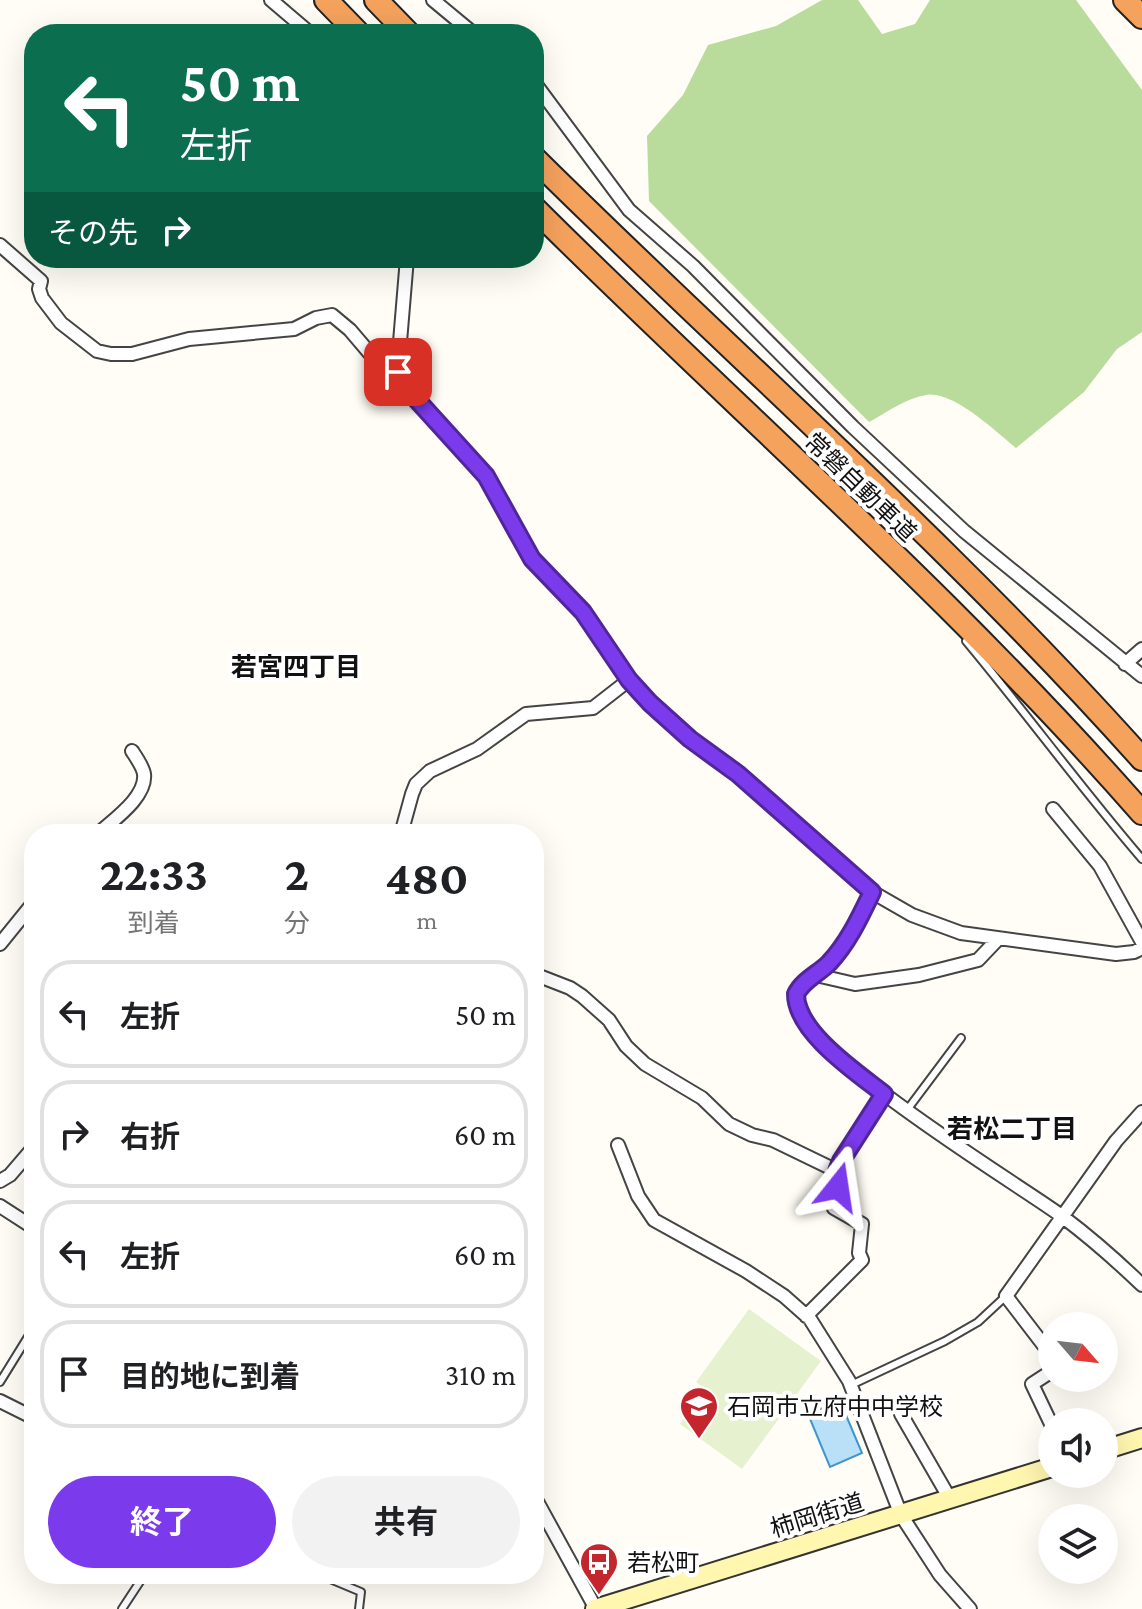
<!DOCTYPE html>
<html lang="ja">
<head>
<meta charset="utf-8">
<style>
	body { margin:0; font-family:"Crimson Pro","Noto Sans JP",serif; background:#f2f2f2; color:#202124; height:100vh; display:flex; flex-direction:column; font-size:30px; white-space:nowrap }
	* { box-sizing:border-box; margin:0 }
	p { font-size:26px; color:#757577 }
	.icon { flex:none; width:44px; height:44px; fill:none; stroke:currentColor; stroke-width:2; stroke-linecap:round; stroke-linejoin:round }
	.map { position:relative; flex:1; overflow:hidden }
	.panel { position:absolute; left:24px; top:824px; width:520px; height:760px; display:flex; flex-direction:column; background:#fff; border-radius:32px; box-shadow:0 8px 32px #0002 }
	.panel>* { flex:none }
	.hud { position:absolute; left:24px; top:24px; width:520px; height:244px; border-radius:32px; box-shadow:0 8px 32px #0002; background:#0b6e4f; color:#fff; overflow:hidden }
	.needle { width:52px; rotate:118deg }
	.buttons { position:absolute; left:1038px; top:1312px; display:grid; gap:16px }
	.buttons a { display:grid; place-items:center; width:80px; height:80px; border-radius:50%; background:#fff; box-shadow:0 8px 32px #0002; font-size:40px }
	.pin { position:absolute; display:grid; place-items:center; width:68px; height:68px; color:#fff; margin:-34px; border-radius:16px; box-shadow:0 4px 12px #0006 }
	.me { position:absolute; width:88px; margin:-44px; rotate:15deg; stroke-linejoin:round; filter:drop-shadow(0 0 6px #0008) }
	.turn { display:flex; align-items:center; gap:28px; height:168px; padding:0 24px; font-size:36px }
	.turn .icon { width:104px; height:104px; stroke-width:2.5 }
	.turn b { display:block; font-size:56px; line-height:68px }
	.then { display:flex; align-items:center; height:76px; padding:0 24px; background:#0003; gap:16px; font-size:30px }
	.eta { display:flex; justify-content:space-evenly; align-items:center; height:136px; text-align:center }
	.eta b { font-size:48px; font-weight:700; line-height:56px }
	.primary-button { display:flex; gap:16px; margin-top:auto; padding:16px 24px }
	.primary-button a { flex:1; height:92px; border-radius:48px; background:#7c3aed; color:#fff; font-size:32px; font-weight:700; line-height:92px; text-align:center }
	.primary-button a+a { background:#f2f2f2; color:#202124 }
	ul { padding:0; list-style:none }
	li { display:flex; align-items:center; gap:24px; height:108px; margin:0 16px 12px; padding:0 8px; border:4px solid #e0e0e0; border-radius:32px }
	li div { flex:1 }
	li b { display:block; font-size:30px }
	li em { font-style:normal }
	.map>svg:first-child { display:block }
</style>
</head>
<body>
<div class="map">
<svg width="1142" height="1609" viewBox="0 0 1142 1609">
	<rect width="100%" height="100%" fill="#fffdf5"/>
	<path fill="#b9dc9c" d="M822 0H858L882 34 915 24 930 0H1076L1142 90V332L1117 349 1084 392 1016 448C996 432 953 390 926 395 906 398 886 413 869 422L649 201 647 136 683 95 708 45 776 26Z"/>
	<path fill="#e6f2cf" d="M749 1309 821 1361 742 1469 680 1424 705 1389 696 1382Z"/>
	<path fill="#b9e0f7" stroke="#3f96cf" stroke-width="2" d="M840 1401 862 1453 830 1467 808 1414Z"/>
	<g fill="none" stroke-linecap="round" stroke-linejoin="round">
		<g stroke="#444" stroke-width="10">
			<path id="lane" d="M966 641C1026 713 1081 788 1142 859
				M907 1110 961 1038
				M0 1382 34 1327
				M851 1385 945 1341 978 1322 1006 1296
				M318 1574 361 1592 359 1609
				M122 1609 145 1574"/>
		</g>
		<g stroke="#444" stroke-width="16">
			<path id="street" d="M271 0 311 34
				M433 0 474 34
				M534 82 629 210 693 266 853 427 964 531 1142 676
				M0 245 41 281 39 289 42 298 61 323 97 351 111 354H132L189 339 294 329 316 318 332 315 350 330 384 370 403 384 486 476 532 559 583 612 629 680 650 703 690 739 738 774 872 892 912 915 961 933 1116 954 1134 952 1142 948
				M397 378 407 258
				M1125 664 1142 649
				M1053 809 1100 866 1142 942
				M98 834C113 820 147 797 144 774 143 767 136 757 132 751
				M401 834 412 794 416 784 430 771 477 749 526 714 593 708 629 680
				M872 892C858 921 843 951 818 973 811 979 799 984 797 994 783 1044 1022 1186 1063 1217 1091 1238 1117 1261 1142 1285
				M0 944 34 902
				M534 974 570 988 582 996 609 1020 626 1046 645 1064 702 1098 729 1124 752 1135 773 1140 837 1171
				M816 975 855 984 919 975 978 960 998 939
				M618 1145 638 1196 654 1220 746 1271 784 1296 810 1319 849 1381 901 1515 940 1575 970 1609
				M0 1181 10 1175 34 1147
				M0 1206 34 1228
				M806 1316 862 1260 859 1253 862 1224 834 1208 838 1187 837 1171 841 1161 884 1094
				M1052 1356 1006 1296 1116 1141 1142 1112
				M1052 1371 1032 1384 1052 1426
				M0 1401 34 1418
				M901 1414 950 1499
				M534 1496 596 1609"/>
		</g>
		<g stroke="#333" stroke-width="22">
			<path id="secondary" d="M1104 1450 1142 1438
				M595 1609 1052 1467"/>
		</g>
		<g stroke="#222" stroke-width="26">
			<path id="highway" d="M326 0 359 34
				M376 0 409 34
				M1125 0 1142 17
				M534 158C736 358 952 546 1142 759
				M534 208C737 410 954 598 1142 813"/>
		</g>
		<use href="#lane" stroke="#fff" stroke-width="6"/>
		<use href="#street" stroke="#fff" stroke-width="12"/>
		<use href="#secondary" stroke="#fff6b0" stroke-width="18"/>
		<use href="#highway" stroke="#f5a25d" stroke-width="22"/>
	</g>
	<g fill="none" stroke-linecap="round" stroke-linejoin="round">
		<g stroke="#51269a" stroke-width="20">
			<path id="route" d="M398 372 397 378 486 476 532 559 583 612 629 680 650 703 690 739 738 774 872 892C860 917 848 943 829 963 818 974 803 980 796 994 796 1032 856 1072 884 1094L841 1161 837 1171 838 1187"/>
		</g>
		<use href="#route" stroke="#7c3aed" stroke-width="14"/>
	</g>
	<defs>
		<g id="school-pin" transform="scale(2)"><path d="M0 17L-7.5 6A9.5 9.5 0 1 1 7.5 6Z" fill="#c4262e" stroke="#fff"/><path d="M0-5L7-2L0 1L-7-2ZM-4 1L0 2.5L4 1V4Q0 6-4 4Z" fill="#fff"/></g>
		<g id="bus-pin" transform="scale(2)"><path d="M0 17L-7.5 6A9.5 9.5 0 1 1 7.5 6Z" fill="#c4262e" stroke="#fff"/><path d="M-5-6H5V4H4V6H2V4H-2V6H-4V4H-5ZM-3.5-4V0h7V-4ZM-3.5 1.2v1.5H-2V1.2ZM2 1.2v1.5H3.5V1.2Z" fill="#fff"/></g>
	</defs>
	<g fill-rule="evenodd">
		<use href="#school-pin" x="699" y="1406"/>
		<use href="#bus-pin" x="599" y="1562"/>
	</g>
	<g text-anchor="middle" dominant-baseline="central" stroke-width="8" stroke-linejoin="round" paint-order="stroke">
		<g font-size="24" fill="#111" stroke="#fff">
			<text transform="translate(861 487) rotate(44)">常磐自動車道</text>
			<text transform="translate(817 1515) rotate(-17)">柿岡街道</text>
		</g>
		<g font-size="24" fill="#111" stroke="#fff" text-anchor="start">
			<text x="727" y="1406">石岡市立府中中学校</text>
			<text x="627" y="1562">若松町</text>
		</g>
		<g font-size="26" font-weight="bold" fill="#111" stroke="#fff">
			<text x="296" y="667">若宮四丁目</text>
			<text x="1012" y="1129">若松二丁目</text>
		</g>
	</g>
</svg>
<div class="buttons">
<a><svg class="needle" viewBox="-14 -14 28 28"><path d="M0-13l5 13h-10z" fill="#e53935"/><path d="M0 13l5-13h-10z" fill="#757577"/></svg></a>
<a><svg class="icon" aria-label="sound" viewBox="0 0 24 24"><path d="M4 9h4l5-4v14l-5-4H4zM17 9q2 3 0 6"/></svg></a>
<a><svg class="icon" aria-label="layers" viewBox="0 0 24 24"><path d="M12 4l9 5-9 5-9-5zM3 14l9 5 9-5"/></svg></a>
</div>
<div class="pin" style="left:398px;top:372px;background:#d93025"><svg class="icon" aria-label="arrive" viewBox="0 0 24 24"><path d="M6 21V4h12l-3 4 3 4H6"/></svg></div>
<svg class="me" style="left:838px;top:1187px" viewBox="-20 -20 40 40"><path d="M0-17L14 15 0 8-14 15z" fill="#7c3aed" stroke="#fff" stroke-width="4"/></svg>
<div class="hud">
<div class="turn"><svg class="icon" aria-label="left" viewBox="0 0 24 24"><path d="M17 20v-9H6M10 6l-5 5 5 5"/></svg><div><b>50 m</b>左折</div></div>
<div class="then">その先<svg class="icon" aria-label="right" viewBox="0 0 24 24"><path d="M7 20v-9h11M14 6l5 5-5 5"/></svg></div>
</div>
<section class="panel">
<div class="eta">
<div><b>22:33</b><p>到着</p></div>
<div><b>2</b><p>分</p></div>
<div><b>480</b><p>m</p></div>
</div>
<ul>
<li><svg class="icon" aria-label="left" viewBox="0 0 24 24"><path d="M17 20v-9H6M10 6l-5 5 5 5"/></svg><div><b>左折</b></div><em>50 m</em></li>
<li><svg class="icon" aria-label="right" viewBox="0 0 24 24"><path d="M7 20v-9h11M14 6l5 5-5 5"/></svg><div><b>右折</b></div><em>60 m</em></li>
<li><svg class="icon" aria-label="left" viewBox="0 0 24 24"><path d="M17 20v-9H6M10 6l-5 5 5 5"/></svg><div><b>左折</b></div><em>60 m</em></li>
<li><svg class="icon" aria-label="arrive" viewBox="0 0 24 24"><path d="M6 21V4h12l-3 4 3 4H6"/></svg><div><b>目的地に到着</b></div><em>310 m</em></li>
</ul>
<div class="primary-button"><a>終了</a><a>共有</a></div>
</section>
</div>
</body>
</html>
